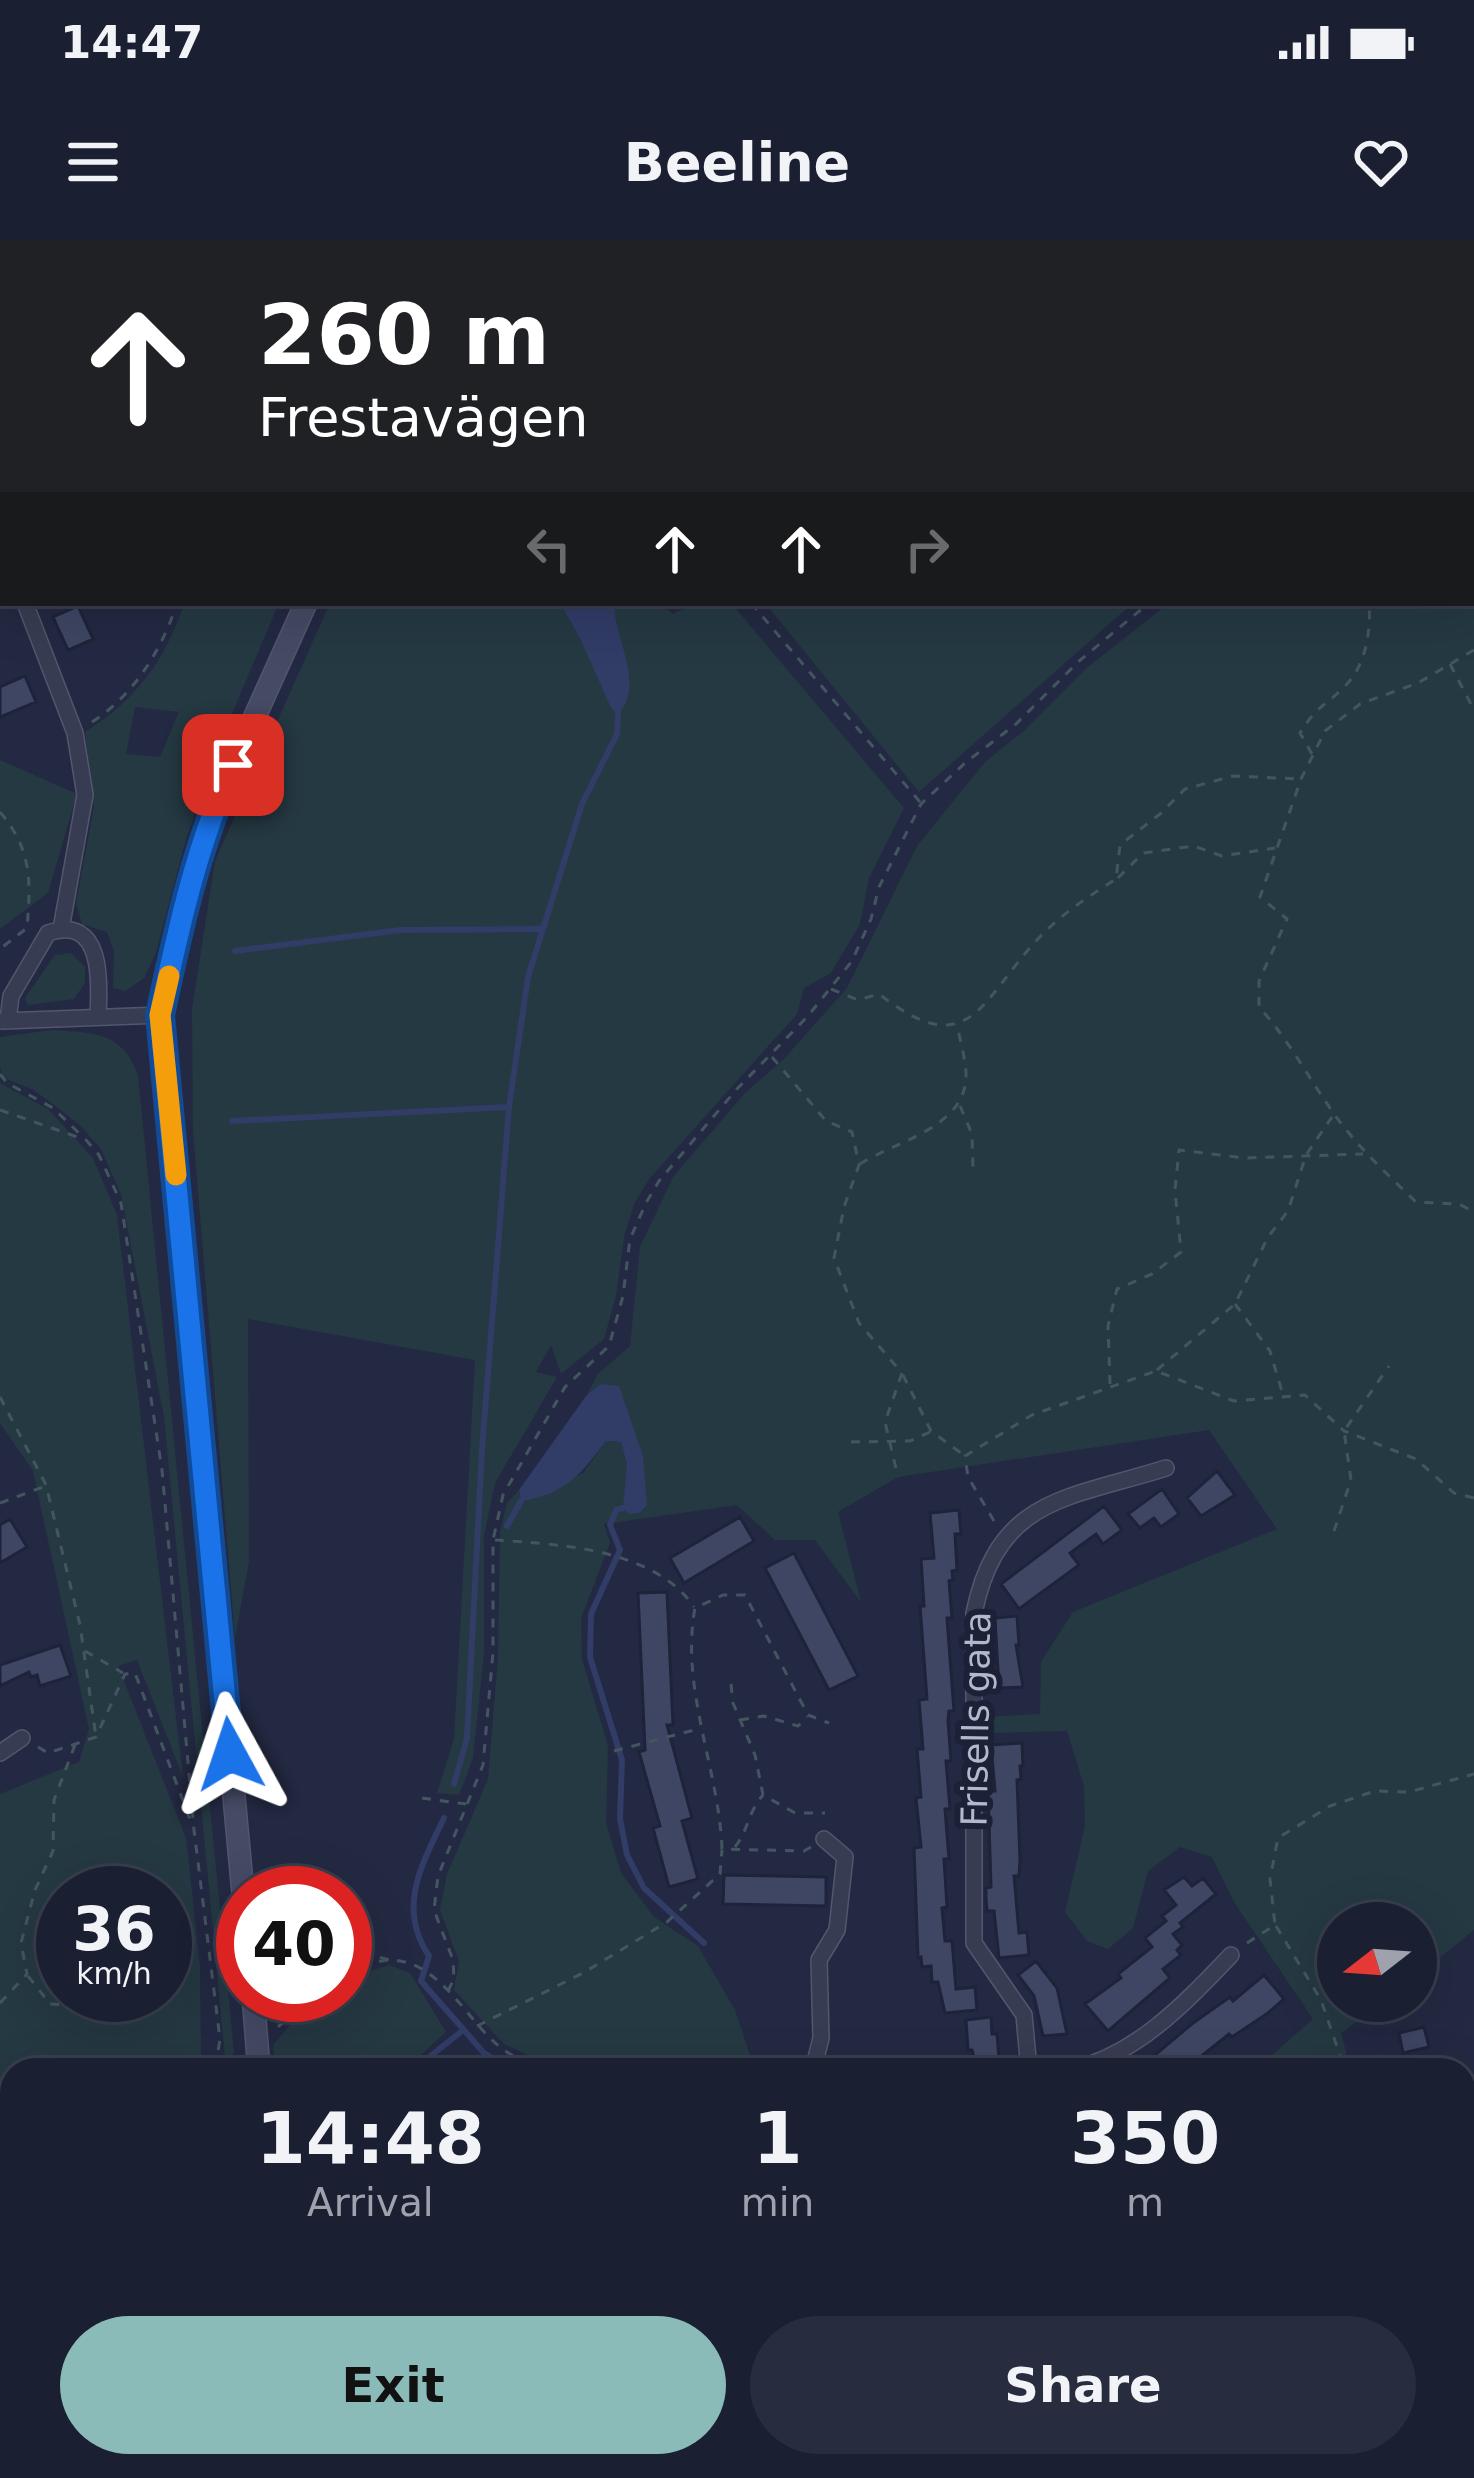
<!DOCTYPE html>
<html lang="en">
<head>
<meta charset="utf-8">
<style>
	body { margin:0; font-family:"DejaVu Sans",sans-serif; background:#272c3e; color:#f1f3f6; height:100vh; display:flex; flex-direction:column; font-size:45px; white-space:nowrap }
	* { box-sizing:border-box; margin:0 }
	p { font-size:39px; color:#9fa2ac }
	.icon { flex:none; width:66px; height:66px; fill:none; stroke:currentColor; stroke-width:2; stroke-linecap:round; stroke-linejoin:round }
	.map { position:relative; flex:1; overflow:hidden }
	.details { position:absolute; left:0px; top:1818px; width:1476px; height:420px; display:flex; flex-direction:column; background:#1a1f32; border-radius:36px 36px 0 0; box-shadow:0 12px 48px #0002,0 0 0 3px #383d4d }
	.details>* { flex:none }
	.hud { position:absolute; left:0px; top:0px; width:1476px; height:366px; box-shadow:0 12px 48px #0002,0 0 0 3px #383d4d; background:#202124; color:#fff; overflow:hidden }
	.needle { width:78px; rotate:253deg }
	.fabs { position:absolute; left:1317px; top:1662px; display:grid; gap:24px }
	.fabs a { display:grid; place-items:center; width:120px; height:120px; border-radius:50%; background:#1a1f32; box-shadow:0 12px 48px #0002,0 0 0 3px #383d4d; font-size:60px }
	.speed { position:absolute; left:36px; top:1626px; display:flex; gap:24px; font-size:60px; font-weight:700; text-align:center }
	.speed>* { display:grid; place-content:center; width:156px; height:156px; border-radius:50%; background:#1a1f32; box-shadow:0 12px 48px #0002,0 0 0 3px #383d4d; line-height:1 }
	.speed small { font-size:30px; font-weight:400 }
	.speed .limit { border:18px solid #d22; background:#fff; color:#111 }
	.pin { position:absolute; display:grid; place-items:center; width:102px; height:102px; color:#fff; margin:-51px; border-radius:24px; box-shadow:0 6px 18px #0006 }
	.me { position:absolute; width:132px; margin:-66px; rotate:355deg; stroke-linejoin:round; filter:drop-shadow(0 0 9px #0008) }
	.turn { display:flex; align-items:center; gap:42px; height:252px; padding:0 60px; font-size:54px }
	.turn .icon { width:156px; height:156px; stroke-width:2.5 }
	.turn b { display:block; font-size:84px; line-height:102px }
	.lanes { display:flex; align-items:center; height:114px; padding:0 60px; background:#0003; justify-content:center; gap:60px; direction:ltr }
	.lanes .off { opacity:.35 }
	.eta { display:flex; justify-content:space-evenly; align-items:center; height:204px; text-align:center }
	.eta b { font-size:72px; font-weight:600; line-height:84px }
	.action { display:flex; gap:24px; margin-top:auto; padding:24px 60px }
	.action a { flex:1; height:138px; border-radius:72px; background:#8bbbb9; color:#111; font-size:48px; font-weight:600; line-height:138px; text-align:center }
	.action a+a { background:#272c3e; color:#f1f3f6 }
	.status { display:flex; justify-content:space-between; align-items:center; height:84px; padding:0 60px; background:#1a1f32; direction:ltr }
	.status svg { height:33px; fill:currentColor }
	header { display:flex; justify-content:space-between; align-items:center; height:156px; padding:0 60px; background:#1a1f32; font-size:54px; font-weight:600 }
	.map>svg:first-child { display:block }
</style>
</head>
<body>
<div class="status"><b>14:47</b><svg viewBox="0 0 49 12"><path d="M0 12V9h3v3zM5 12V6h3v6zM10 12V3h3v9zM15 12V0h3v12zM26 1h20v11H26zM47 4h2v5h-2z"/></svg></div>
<header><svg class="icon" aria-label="menu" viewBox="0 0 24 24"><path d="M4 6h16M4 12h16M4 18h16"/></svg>Beeline<svg class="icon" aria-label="heart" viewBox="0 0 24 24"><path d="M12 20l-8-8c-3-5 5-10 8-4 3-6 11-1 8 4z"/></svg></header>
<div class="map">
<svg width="1474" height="2238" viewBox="0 0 1474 2238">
	<rect width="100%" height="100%" fill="#232942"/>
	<path fill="#253943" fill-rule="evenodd" d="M495 0H1474V226L1473 3H494Z
		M1474 259V1690L1416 1737V1683H1338V1761H1384L1341 1793 1351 1830H1255L1313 1779 1234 1662 1212 1617 1180 1607 1148 1631 1133 1688 1108 1709 1087 1701 1065 1672 1085 1586 1084 1546 1067 1491 982 1493 983 1477 1040 1474 1041 1422 1073 1372 1277 1289 1209 1190 898 1237 838 1272 861 1362 815 1300H775L737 1265 604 1284 610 1303 581 1378 582 1419 608 1506 606 1583 621 1633 654 1677 698 1706 735 1770 755 1830H561L504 1804 454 1750 459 1721 440 1670 447 1634 488 1539 498 1418 500 1293 507 1263 519 1250 521 1261 583 1233 606 1201 621 1202 627 1225 629 1274 639 1273 647 1266 600 1144 586 1156 598 1134 630 1106 640 1007 673 937 746 852 783 820 847 748 917 606 985 522 1025 490 1088 427 1169 363H1473Z
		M184 363H279L219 504 186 599 156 713 144 738 125 751 113 748 114 711 107 692 82 684 76 663 94 567 85 492C135 461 166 420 184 363ZM135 467 179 472 160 517 126 514Z
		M330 363H560L581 400 614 374V363H659L673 374 695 363H731L904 568 869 638 860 684 831 733 804 748 797 774 649 939 634 964 624 997 616 1056 604 1099 561 1134 551 1105 536 1132 557 1137 495 1243 484 1296V1412L473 1518 459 1555 437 1553 454 1499 475 1120 248 1079 249 1322 235 1398 193 891 192 769 215 621Z
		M765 363H1133L919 552Z
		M0 520 77 554 48 653 0 689Z
		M71 713 85 727V743L74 759 28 765 25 758 55 715Z
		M52 790C94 793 122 791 138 835L234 1812 226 1826 164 1177 121 954 101 909 80 885 34 850 4 838 0 828V797Z
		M0 843 48 869 93 918 117 975 183 1537 137 1420 118 1426 186 1598 200 1726 201 1821 198 1830H12V2012L0 2014V1554L79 1522 89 1489 33 1231 0 1183ZM63 1653H165V1755H63Z
		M389 1725 410 1733 446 1792 404 1830H276L273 1805C297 1779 307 1755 345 1755V1739Z
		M12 2038V2226H209V2238H0V2040Z
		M322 2226H839L837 2238H321Z"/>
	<path fill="#313c67" d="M560 363H614C614 401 646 442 618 475L611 468 581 400Z
		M600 1144 619 1146 643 1216 647 1266 639 1273 629 1274 623 1268 627 1225 621 1202 606 1201C581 1234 565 1255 521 1261L519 1250 586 1156Z"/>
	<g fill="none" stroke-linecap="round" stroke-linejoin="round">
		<path stroke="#313c67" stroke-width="6" d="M921 3 923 0
			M1449 3 1450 0
			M235 711 401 690 540 689
			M232 881 509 867
			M623 1268 616 1270 610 1285 620 1310 591 1374 590 1417 622 1520 620 1579 627 1615 644 1648 704 1703
			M507 1286 521 1261
			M454 1544 467 1498 482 1209 509 867 528 737 582 564 617 494 618 475
			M444 1578C421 1626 397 1668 429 1716L421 1741 484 1813 511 1830
			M413 1830 462 1791
			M0 2160 12 2153"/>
	</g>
	<path fill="#3e4663" stroke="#1e2339" stroke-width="3" d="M78 366 93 399 68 410 53 377Z
		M25 436 36 462 0 477V447Z
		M1217 1231 1235 1255 1201 1276 1187 1258Z
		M1162 1249 1179 1274 1161 1287 1154 1278 1140 1288 1128 1274Z
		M1104 1266 1122 1290 1103 1304 1096 1294 1070 1313 1079 1325 1019 1369 1001 1344Z
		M959 1270 961 1294H955L957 1330 952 1331 953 1340 949 1341 952 1378H947L954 1471H949L948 1481 951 1521H946L950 1569H945L949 1619H944L947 1667 942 1668 945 1701H952L956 1749 975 1747 977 1770 945 1773 938 1742H932L931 1726 922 1727 921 1717 918 1718 914 1608 921 1607 916 1558 921 1557 917 1509H923L919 1460 927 1459 920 1366H924L921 1319 934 1318 930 1273Z
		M740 1277 754 1301 684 1343 670 1318Z
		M10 1279 27 1307 0 1323V1285Z
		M794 1313 858 1436 829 1450 765 1328Z
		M667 1352 673 1485H667L692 1578 682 1581 698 1639 669 1647 653 1588 660 1586 639 1512 645 1510 638 1353Z
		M1017 1376 1019 1405H1016L1023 1447 999 1448 995 1378Z
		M60 1405 71 1436 40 1446 37 1435 31 1437 29 1432 0 1446V1425Z
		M1022 1503 1023 1526H1020L1021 1539 1017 1540 1020 1620 1019 1636H1014L1019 1693 1027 1692 1029 1715 999 1718 994 1671H987L986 1660V1648L991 1647 988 1551H995L991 1505Z
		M724 1635 826 1637V1666L723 1664Z
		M1184 1637 1192 1646 1203 1638 1216 1654 1180 1683 1183 1687 1173 1694 1182 1705 1177 1710 1181 1715 1163 1729 1170 1738 1108 1791 1085 1764 1121 1738 1118 1734 1152 1707 1145 1698 1166 1681 1162 1676 1176 1665 1164 1650Z
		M1036 1721 1057 1748 1067 1794 1043 1796 1034 1756 1018 1735Z
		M1264 1735 1284 1759 1268 1773 1232 1797 1229 1794 1184 1830H1137L1193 1783 1230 1757 1233 1761Z
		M991 1777 992 1794H997L1000 1830H977L972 1810H968L966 1780Z
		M1424 1787 1429 1807 1403 1813 1399 1793Z"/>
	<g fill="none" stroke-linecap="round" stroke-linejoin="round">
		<g stroke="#52576c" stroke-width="18">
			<path id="street" d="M167 0V3
				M0 241 3 240
				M0 300 3 307
				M25 363 75 493 85 555 61 689
				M8 780 11 756 48 693C103 674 100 741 98 775
				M3 781 161 775
				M0 1513 22 1498
				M813 1830 821 1798 819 1720 837 1690 845 1617 824 1599
				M1029 1830 1024 1775 974 1703V1373C998 1257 1068 1259 1166 1228
				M1071 1830C1137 1815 1186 1762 1231 1715
				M1472 1948 1465 1892 1474 1869
				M1217 2226 1219 2238
				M1402 2226 1403 2230"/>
		</g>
		<g stroke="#52576c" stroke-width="24">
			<path id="secondary" d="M467 3 468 0
				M243 1653 161 775 178 690 215 565 306 363
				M253 1755 259 1830
				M290 2226V2238"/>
		</g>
		<path stroke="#435660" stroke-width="3" stroke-dasharray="9 9" stroke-linecap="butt" d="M1473 235 1474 236
			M1473 243 1474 242
			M751 363 920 562
			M1474 410 1418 443 1360 464 1325 491 1301 539 1260 657 1287 679 1259 741V767C1290 801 1310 841 1337 878 1360 909 1388 935 1416 962L1459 964 1474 972
			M1450 424 1474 470
			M92 482C133 456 162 410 177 363
			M1312 514 1300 493C1318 464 1326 466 1346 445 1366 425 1371 390 1369 363
			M0 572C32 610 31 641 27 688L0 709
			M1118 638 1143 613 1194 606 1222 616 1275 608
			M831 749 858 760 879 754C969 824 980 762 1036 701 1060 675 1086 658 1116 639L1120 605 1160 574 1185 549 1233 536 1301 539
			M772 817 826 881 852 892 859 925 844 967 834 1018 859 1083 902 1133 885 1182 898 1237
			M0 834 7 843 53 868 84 898
			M960 866 972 894 973 930
			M0 870 86 900 99 915 121 963 162 1230 194 1590 220 1799 215 1830
			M860 924C896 901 961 889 966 840 967 823 960 801 957 784
			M1235 1064 1270 1111 1283 1155
			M1157 1130 1235 1064 1268 997 1288 971 1306 915 1332 877
			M903 1135 931 1191 965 1216
			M1110 1144 1108 1086 1117 1049 1152 1034 1181 1012 1175 950 1179 910 1245 918 1363 914
			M0 1157 46 1245 80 1385 96 1497
			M851 1202 910 1201 930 1192
			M0 1263 43 1247
			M994 1281 968 1237 965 1216 1032 1175 1156 1131 1234 1161 1305 1155 1344 1191 1416 1219 1454 1253 1474 1258
			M1334 1291 1351 1240 1344 1191 1389 1126
			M495 1300C559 1304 655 1309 694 1367
			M85 1411 123 1433
			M731 1444 733 1463 755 1515 763 1555 795 1573H825
			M740 1480 764 1476 798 1486 807 1477
			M38 1507 48 1513 96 1497 125 1434 135 1433 191 1582
			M614 1511 698 1489
			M422 1558 466 1564
			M735 1607C748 1591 748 1572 763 1555
			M811 1607 804 1611 722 1609C719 1529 680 1449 695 1368L723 1355H745L808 1475 829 1483
			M1276 1686 1321 1760 1345 1830
			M1247 1703 1275 1685 1270 1639 1278 1598 1330 1566 1375 1551 1409 1552 1474 1534
			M345 1709 390 1720
			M345 1733C359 1728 377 1720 391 1720 440 1721 467 1781 500 1807 512 1817 528 1823 541 1830
			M28 1736 50 1764 84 1766
			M448 1751 454 1739 453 1720 434 1670 438 1636 483 1525 493 1412V1300L503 1255 565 1147 609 1106 623 1056 630 999 646 963 659 941 736 850 808 776 852 721 871 679 879 647 921 564 965 523 1016 484 1078 422 1149 363
			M0 1763 27 1734 21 1703 35 1650 53 1611 54 1560 75 1505
			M477 1786 583 1733 667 1682 720 1634 722 1610
			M278 1787 312 1755
			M1464 1981 1474 1979
			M1464 1992 1474 2007
			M0 2032 12 2030
			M1464 2116 1474 2144
			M232 2226 233 2238"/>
		<use href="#street" stroke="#373c52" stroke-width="15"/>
		<use href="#secondary" stroke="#454a65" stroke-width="21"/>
	</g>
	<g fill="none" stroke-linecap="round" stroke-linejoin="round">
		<g stroke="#114b97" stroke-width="30">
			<path id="route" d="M230 1514 160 775C178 690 197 604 233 525"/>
		</g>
		<use href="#route" stroke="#1a73e8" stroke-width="21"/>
		<path stroke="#f59e0b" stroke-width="21" d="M169 736 160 775 176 935"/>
	</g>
	<g text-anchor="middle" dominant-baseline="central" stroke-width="12" stroke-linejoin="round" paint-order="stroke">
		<g font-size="36" fill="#b4b8cc" stroke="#1c2137">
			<text transform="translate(976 1479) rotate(-89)">Frisells gata</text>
		</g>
	</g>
</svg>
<div class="fabs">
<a><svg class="needle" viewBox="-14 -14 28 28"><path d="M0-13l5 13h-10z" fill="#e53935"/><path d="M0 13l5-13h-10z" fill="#9fa2ac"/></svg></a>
</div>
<div class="speed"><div>36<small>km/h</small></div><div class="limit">40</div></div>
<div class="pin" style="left:233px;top:525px;background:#d93025"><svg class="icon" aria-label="arrive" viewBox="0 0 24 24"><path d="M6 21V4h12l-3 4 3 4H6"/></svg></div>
<svg class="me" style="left:230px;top:1514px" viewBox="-20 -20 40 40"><path d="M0-17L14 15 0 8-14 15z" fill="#1a73e8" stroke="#fff" stroke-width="4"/></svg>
<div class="hud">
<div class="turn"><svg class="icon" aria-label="ahead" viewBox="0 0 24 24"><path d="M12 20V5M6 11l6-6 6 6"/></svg><div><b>260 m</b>Frestavägen</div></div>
<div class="lanes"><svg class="icon off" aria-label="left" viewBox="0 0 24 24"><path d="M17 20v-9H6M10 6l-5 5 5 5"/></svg><svg class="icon" aria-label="ahead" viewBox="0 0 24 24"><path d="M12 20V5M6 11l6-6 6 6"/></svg><svg class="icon" aria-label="ahead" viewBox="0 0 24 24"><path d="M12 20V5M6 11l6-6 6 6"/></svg><svg class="icon off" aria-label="right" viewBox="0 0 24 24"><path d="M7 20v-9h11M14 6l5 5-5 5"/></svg></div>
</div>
<section class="details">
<div class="eta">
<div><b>14:48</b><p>Arrival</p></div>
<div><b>1</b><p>min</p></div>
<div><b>350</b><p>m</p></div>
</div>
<div class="action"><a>Exit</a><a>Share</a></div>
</section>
</div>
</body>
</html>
